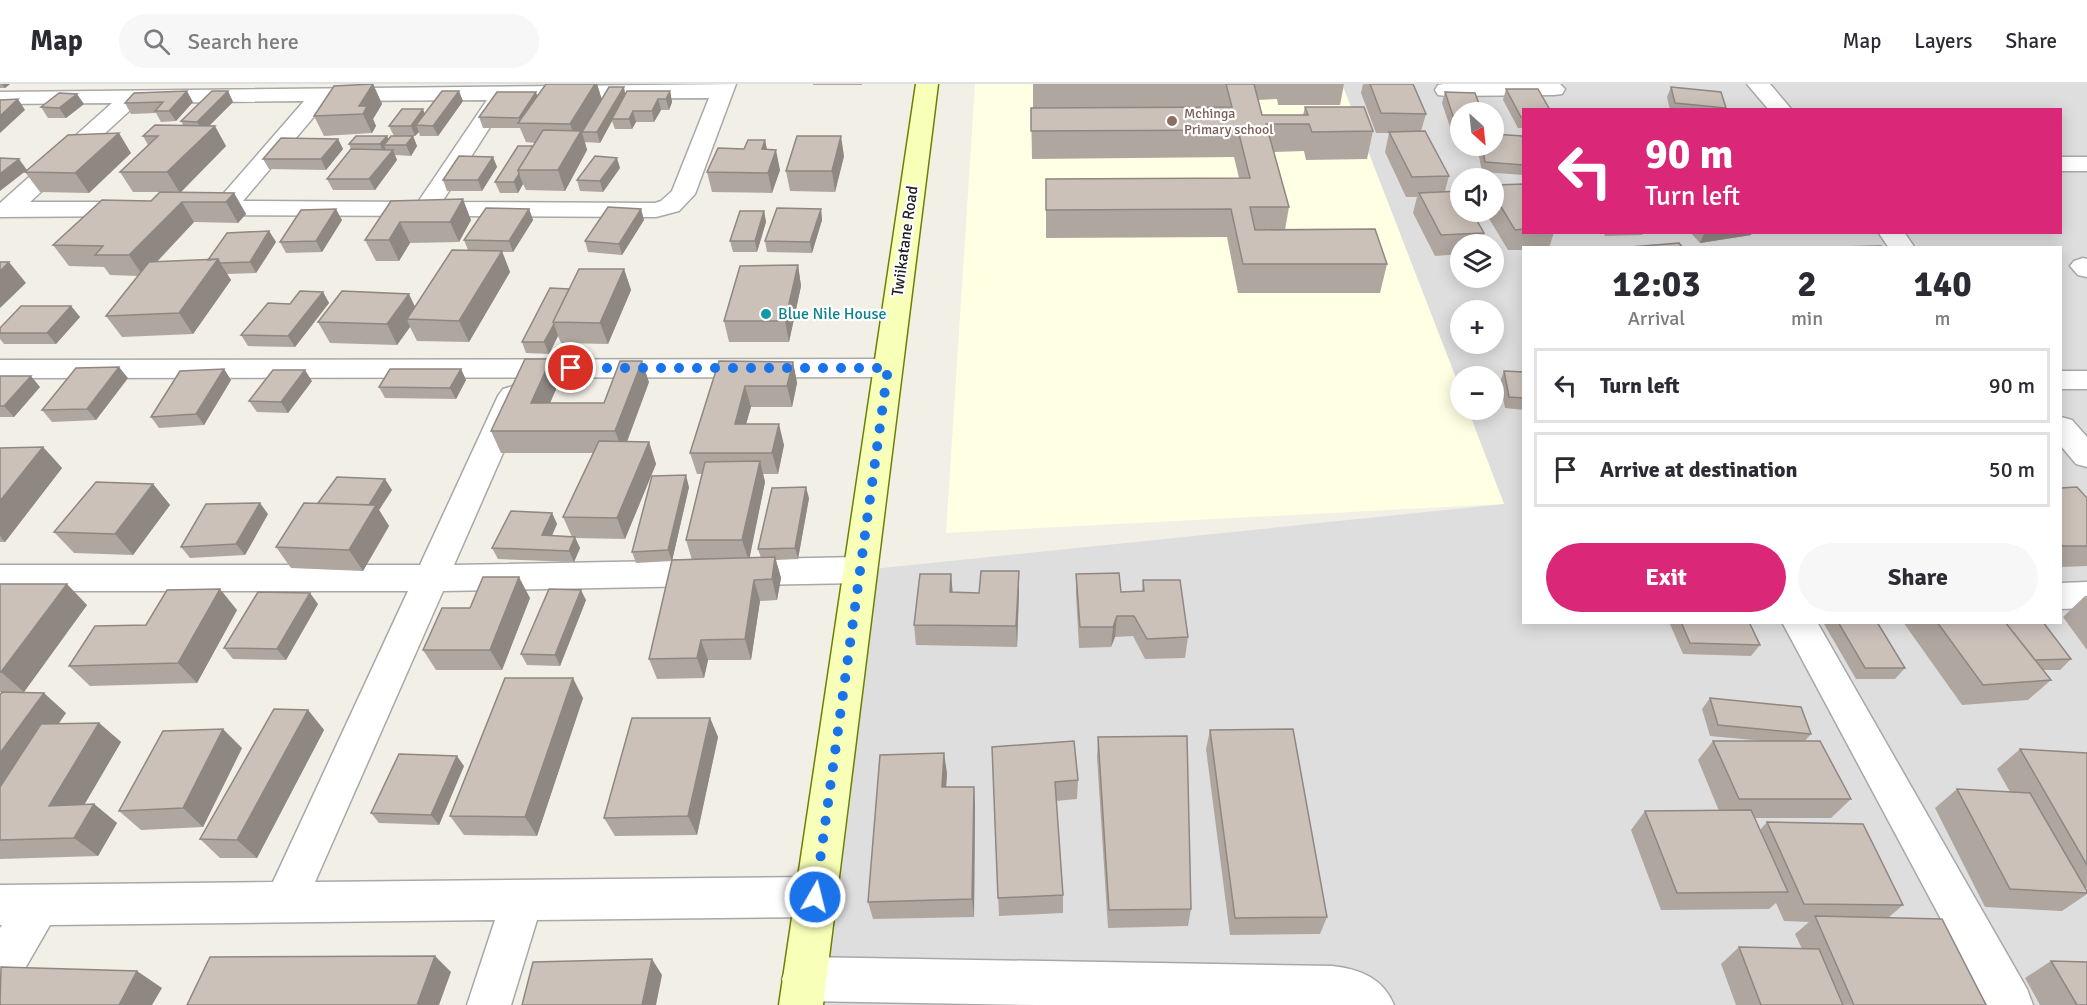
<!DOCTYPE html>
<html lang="en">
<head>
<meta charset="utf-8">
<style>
	body { margin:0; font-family:Signika,sans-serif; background:#f7f7f7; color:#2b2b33; height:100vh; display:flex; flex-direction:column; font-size:22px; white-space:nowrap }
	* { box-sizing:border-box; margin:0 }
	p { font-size:20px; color:#7c7c81 }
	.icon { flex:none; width:33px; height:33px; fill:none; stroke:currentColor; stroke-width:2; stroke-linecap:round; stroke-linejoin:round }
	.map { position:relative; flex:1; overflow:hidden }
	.details { position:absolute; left:1522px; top:162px; width:540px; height:378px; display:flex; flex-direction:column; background:#fff; border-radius:0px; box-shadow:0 3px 15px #0003 }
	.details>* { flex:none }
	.guide { position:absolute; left:1522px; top:24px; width:540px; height:126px; border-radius:0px; box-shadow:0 3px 15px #0003; background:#db2777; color:#fff; overflow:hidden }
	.needle { width:39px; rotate:153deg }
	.buttons { position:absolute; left:1450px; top:18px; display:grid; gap:12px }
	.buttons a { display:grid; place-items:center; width:54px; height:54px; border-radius:50%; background:#fff; box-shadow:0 3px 15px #0003; font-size:30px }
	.pin { position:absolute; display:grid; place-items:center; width:51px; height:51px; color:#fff; margin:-26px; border:3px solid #fff; border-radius:50%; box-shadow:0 2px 6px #0007 }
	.me { position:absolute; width:66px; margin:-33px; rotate:8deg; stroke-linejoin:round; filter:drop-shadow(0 0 4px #0008) }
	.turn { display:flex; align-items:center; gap:21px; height:126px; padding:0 24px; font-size:27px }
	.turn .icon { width:78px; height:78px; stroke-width:2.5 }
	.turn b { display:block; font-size:42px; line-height:51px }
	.eta { display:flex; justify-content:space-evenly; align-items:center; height:102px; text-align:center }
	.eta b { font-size:36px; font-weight:700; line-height:42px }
	.cta { display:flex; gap:12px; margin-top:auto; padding:12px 24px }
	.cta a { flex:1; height:69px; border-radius:36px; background:#db2777; color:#fff; font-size:24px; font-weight:700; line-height:69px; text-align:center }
	.cta a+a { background:#f7f7f7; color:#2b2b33 }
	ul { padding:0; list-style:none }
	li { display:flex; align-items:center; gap:18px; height:75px; margin:0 12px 9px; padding:0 12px; border:3px solid #e1e1e2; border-radius:0px }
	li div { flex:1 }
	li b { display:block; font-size:22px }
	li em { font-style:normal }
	header { display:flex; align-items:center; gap:36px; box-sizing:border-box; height:84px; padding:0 30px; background:#fff; border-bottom:2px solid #e1e1e2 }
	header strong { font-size:28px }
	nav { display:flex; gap:33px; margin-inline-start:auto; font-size:21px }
	.search { width:420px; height:54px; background:#f7f7f7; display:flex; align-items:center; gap:15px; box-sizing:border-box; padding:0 21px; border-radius:33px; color:#7c7c81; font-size:22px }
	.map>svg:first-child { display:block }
</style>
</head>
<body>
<header>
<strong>Map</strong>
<div class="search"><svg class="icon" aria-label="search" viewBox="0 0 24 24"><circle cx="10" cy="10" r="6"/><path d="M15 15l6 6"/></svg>Search here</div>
<nav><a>Map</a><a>Layers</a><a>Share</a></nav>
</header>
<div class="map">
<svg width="2087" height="921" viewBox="0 0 2087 921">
	<rect width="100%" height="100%" fill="#f2efe7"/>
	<path fill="#dfdede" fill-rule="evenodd" d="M1342 0H2087V921H802L863 486 1504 420 1468 326H1494V292H1461V307ZM1524 26H2061V148H1524ZM1461 28H1494V62H1461ZM1461 94H1494V128H1461ZM1461 160H1494V194H1461ZM1524 164H2061V538H1524ZM1461 226H1494V260H1461Z"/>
	<path fill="#feffe3" d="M975 0H1342L1461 307V326H1468L1504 420 946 449Z"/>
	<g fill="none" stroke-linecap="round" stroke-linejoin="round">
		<g stroke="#a8a8a8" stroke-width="3">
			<path id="street" d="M736 0 695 110 679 127 656 133 199 131 190 129 187 124 190 119 217 117 304 17 138 19 30 118H135L144 120 147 125 144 130 135 132 0 133V119L112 19 0 20V8ZM709 14 672 107 661 117 655 119 442 118 508 15ZM487 16 418 118 243 117 327 17Z
				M1444 0H1560L1565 5 1562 10 1554 11 1446 12 1438 11 1435 6 1438 1Z
				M1747 0H1770L1792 26H1769Z
				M2061 73H2087V87H2061Z
				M1878 148H1904L1915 164H1889Z
				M2083 174 2087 175V193L2078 191 2070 182 2074 177Z
				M888 275 898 278 902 284 898 290 888 293 0 294V276Z
				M2061 287H2087V305H2061Z
				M513 302 523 305 528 312 454 481 859 473 871 477 876 486 871 495 859 499 443 507 315 798 815 793 830 799 836 813 830 827 815 833 537 836 511 921H467L495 836 50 841 16 900 0 907V844L2 841H0V801L273 798 408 507H0V481H420L498 312 503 305Z
				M2061 333 2072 336 2087 353V383L2076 380 2061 362Z
				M2087 498V524L2061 525V499Z
				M1782 538H1817L2027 905 2033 921H1987Z
				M804 873 1332 882C1360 885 1383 894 1394 921H1036L804 917 788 911 782 895 788 879Z"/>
		</g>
		<g stroke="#6c8000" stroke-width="3">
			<path id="secondary" d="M916 0H938L823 921H779Z"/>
		</g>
		<use href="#street" fill="#fff" fill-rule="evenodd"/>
		<use href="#secondary" fill="#f8ffb8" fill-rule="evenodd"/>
	</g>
	<path fill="#afa69f" d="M0 0H10L5 4H0Z
		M373 0 382 20 373 35 376 42 372 49 324 52 314 32Z
		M597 0 602 15 625 10 670 7 672 18 669 26H661L654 38H636L632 45H615L612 37 600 59 585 58 583 50 587 66 565 107 526 106 523 100 518 109H500L495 98 533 62 535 59 526 58 520 44H483L479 33 537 12Z
		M813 0H862V1H813Z
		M1033 0H1344L1340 21H1278L1277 15 1258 16 1262 31H1303L1305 23 1373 47 1367 75 1306 76 1304 67 1274 68 1289 123 1285 146 1387 180 1380 209H1238L1227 153 1046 154V95L1239 94 1234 73 1032 75 1031 24H1033Z
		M1363 0H1413L1426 30 1421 47 1449 92 1445 107 1484 149 1480 160H1461V170L1435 172 1413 129 1417 113H1406L1385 68 1389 49H1376L1361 9Z
		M1671 3 1726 24V26H1670L1667 13Z
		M1506 5 1524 26V44H1518L1503 16Z
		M228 7 233 18 209 42 226 62 180 109H234L246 130 238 139 194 138 157 178 208 176 269 147 276 158 256 189 227 190 231 196 193 250 122 253 106 232 138 192 110 191 104 183 69 182 53 161 151 117 160 108H133L120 88 148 61 143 52 183 41 181 37Z
		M1445 8 1461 28V43H1450L1442 19Z
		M463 17 438 52H420L419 48 415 52H413L417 62 411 72 395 71 397 76 375 106H333L327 95 351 65 349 60 387 52 388 55 394 52 389 42Z
		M193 18 176 37 161 38 156 29 131 30 125 19Z
		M84 20 66 34H48L41 23Z
		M338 55 343 65 326 86 269 85 263 75Z
		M765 56 767 66 780 86 772 109 712 108 707 88 744 65Z
		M1524 59V91L1482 88 1477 62H1494Z
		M131 69 89 109 40 108 25 88Z
		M844 72 835 108 790 107 786 87Z
		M493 73 497 83 482 107H447L443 96Z
		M620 84 603 108 580 107 577 96Z
		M1524 100V148H1554L1549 164H1524V166H1508L1485 128H1494V101Z
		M391 117 471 136 459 158 410 159 399 177H376L365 156Z
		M529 125 533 136 513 168H502L510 188 469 258 417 257 410 243 397 261 330 259 318 238 415 223 468 166 464 156Z
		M641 125 644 136 622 171 588 168 585 157Z
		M821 125 822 136 812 169 767 168 765 157Z
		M764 127 766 138 757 168H733L730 157Z
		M342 136 322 168 286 169 280 158Z
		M1603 148H1644L1642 151 1605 152Z
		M1690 148H1752L1751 151 1700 159Z
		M798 181 801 202 789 258H729L724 237Z
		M624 185 631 206 608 260 561 259 558 252 549 270 526 269 522 258 569 205Z
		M323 208 329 219 295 263 248 262 241 251 290 220Z
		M71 222 80 233 56 260H4L0 255V244Z
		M719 277 793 278 797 299 792 323H751L746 340 784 361 778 390H763L765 398 749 474H761L758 465 809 414 798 475 776 476 781 494 777 516 760 517 751 576H708L704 594 657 595 649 575 692 476 686 456 702 390H697L690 369Z
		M224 285 231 296 204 341 159 344 151 333Z
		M461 285 466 296 456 315 385 314 379 303Z
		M1504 287 1524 288V326L1505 324 1500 298Z
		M0 292 40 303 14 333H0Z
		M128 294 96 336 52 338 42 326Z
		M560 296 550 319H604L649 298 627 358H649L656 380 625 455 575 454 580 464 574 478 498 475 492 464 552 429 557 440 552 452 572 453 563 433 593 369H501L491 347Z
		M312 297 288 329 257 328 249 317Z
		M43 363 62 384 5 458H0V364Z
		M153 400 170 421 133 471 74 469 54 448Z
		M689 403 672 477 636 479 632 468Z
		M2061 404 2087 414V482L2061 483Z
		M392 406 379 426 389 442 363 487 291 484 276 463Z
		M268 430 245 471 190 474 181 463Z
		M1076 490 1121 508 1142 507 1143 496 1188 553 1185 574 1145 575 1133 552 1115 553 1111 563 1079 564 1076 510Z
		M0 500 87 521 24 608 66 629 59 639H99L121 658 84 721 94 720 117 739 98 772 0 775V611L2 608H0Z
		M1019 508 1017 563 916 561 914 541 979 509Z
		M2085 512H2087V566L2063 533Z
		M530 514 502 586H436L423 566 470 524Z
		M586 516 560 582 527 581 521 570Z
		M318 520 286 576 233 575 224 564Z
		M237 526 197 599 90 602 69 582 146 541Z
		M1669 538H1749L1760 561 1751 572 1683 570Z
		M1825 538H1877L1905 584 1895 595H1856L1824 540Z
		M1903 538H2043L2071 575 2060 586H2043L2051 596 2028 616 1962 621Z
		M583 614 537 752 464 751 450 732Z
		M1710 614 1811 650 1805 657 1851 715 1831 734H1755L1760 746 1767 738 1903 821 1888 834 1986 921H1736L1721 880 1739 863 1802 865 1795 850 1809 838 1784 837 1776 819 1769 825 1661 826 1631 746 1645 727H1719L1698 676 1713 657H1764L1710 652 1702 625Z
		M308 626 324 646 257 774H220L200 755Z
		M710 634 718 653 697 751 615 752 604 734Z
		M1210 646 1327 833 1320 850 1230 851 1206 665Z
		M1098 653 1191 825 1188 842 1108 844 1097 673Z
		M992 663 1078 696 1077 715 1056 717 1063 811V829L999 832Z
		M242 664 203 743 141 746 119 727Z
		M2020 665 2087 669V804H2085L2087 807V810L2062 827 1985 823 1935 724 1957 705 2010 708 1997 685Z
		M464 682 439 741 379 739 371 729Z
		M947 689 946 703H974L975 722 974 833 873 835 868 818Z
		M2051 877 2087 921H2040L2025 894Z"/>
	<path fill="#8e8782" d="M2 0H10L5 4Z
		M373 0 382 20 373 35 376 42 372 49 359 22Z
		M595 0H597L602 17 582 48 587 66 565 107 558 86 576 56 570 40Z
		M624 3 626 14 612 35V37L600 59 597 48Z
		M187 7 193 18 176 37 169 27Z
		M228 7 233 18 203 48 197 38Z
		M459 7 463 17 438 52 433 42Z
		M670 7 672 18 669 26 666 15Z
		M536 8 540 18 521 39 519 34Z
		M77 10 84 20 66 34 59 24Z
		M18 15 25 26 0 49V32Z
		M658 15 661 26 654 38 652 27Z
		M423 25 427 36 416 41 419 48 415 52 411 42Z
		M633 27 636 38 632 45 629 35Z
		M215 42 226 62 180 109 167 88Z
		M119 49 131 69 89 109 75 89Z
		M387 52 391 61H384L387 68 384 71 380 60Z
		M413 52 417 62 411 72 406 61Z
		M841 52 844 72 835 108 832 87Z
		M338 55 343 65 326 86 321 75Z
		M765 56 769 76 762 65Z
		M393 66 397 76 375 106 369 95Z
		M776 66 780 86 772 109 768 89Z
		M493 73 497 83 482 107 478 96Z
		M617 74 620 84 603 108 600 97Z
		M19 75 27 86 0 107V90Z
		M519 90 523 100 518 109 514 98Z
		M234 109 246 130 238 139 226 118Z
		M463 115 471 136 459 158 450 138Z
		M182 118 194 138 143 192 129 171Z
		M336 125 342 136 322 168 316 157Z
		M529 125 533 136 513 168 509 157Z
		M641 125 644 136 622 171 619 160Z
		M821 125 822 136 812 169 810 158Z
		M764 127 766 138 757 168 755 157Z
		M400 138 410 159 399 177 389 156Z
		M269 147 276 158 256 189 250 178Z
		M1705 148H1752L1751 151 1700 159Z
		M502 167 510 188 469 258 459 237Z
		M218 175 231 196 193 250 179 229Z
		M9 178 26 199 0 224V187Z
		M798 181 801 202 789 258 785 237Z
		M624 185 631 206 608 260 600 239Z
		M323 208 329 219 295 263 288 252Z
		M409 210 419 231 407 235 410 243 397 261 387 240Z
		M71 222 80 233 56 260 47 249Z
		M554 240 558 252 549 270 544 258Z
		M551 275 560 296 541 340 531 319Z
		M642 277 649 298 623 368 615 347Z
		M793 278 797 299 792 323 787 302Z
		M119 283 128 294 96 336 87 325Z
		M224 285 231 296 204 341 196 330Z
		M461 285 466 296 456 315 450 304Z
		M305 286 312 297 288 329 281 318Z
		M31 292 40 303 14 333 4 322Z
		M745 302 751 323 740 361 735 340Z
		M779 340 784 361 778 390 772 369Z
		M649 358 656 380 625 455 617 434Z
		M43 363 62 384 5 458 0 452V417Z
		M760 377 765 398 749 477 742 456Z
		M686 391 689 403 672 477 668 466Z
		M385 395 392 406 379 426 389 442 363 487 349 466 362 431Z
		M153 400 170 421 133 471 115 450Z
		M806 403 809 414 798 475 795 464Z
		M260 419 268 430 245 471 236 460Z
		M552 429 557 440 547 462 542 451Z
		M575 453 580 464 574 478 569 467Z
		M775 473 781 494 777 516 772 495Z
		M1019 487V508L1017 563 1016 542Z
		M951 490 953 511 950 508Z
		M519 493 530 514 502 586 490 566Z
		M754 496 760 517 751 576 745 555Z
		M67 500 87 521 24 608 1 588Z
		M220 505 237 526 197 599 178 579Z
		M581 506 586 516 560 582 555 571Z
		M310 509 318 520 286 576 277 565Z
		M1117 532 1115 553 1111 563 1113 543Z
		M701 556 708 576 704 594 697 574Z
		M573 594 583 614 537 752 525 733Z
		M44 609 66 629 0 723V669Z
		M308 626 324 646 257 774 237 756Z
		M710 634 718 653 697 751 688 732Z
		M99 639 121 658 73 740 49 722Z
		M223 645 242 664 203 743 183 724Z
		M944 669 947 689 945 722 942 703Z
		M457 672 464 682 439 741 431 731Z
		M974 703 975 722 974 833 972 815Z
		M94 720 117 739 98 772 74 754Z
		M435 872 451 888 439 921H417Z
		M652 875 662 891 656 921H642Z
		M137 887 162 904 152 921H119Z"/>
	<path fill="#cbc1b9" stroke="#8e8782" stroke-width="1.5" d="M373 0 359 22H367L363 30 314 32 334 2Z
		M546 0H595L570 40 518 39Z
		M1226 0H1254L1262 31H1308L1305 23H1364L1373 47 1312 48 1309 40H1266L1289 123H1250L1255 146 1375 145 1387 180H1243L1231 125 1046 126V95L1250 94 1238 46 1031 47V24L1232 23Z
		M1370 0H1413L1426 30 1381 29Z
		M609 3H624L597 48H582Z
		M1671 3 1721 8 1726 24 1675 19Z
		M1506 5H1538L1550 26H1524V33H1521Z
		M187 7 169 27H155L163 18 125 19 134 9Z
		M212 7H228L197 38 181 37Z
		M442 7H459L433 42 416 41Z
		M627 7H670L666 15H658L652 27H633L629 35H612Z
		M497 8H536L519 34 479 33Z
		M1445 8 1475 9 1482 28H1461V32H1453Z
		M59 9 77 10 59 24 41 23Z
		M18 15 0 32V16Z
		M402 25H423L411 42H389Z
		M155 41 215 42 167 88H120L158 52H143Z
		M543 46 581 47 558 86H518Z
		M1425 47 1449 92 1412 93 1389 48Z
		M119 49 75 89 25 88 68 51Z
		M1494 50 1522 52 1524 59V81L1485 78 1482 62H1494Z
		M356 52H387L380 60H349Z
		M391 52H413L406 61H384Z
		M797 52H841L832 87H786Z
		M281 54 338 55 321 75H263Z
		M748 56H765L762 65 776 66 768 89 707 88 718 64 744 65Z
		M518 62H533L518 86 519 90 514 98H495Z
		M351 65 393 66 369 95H327Z
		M459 72 493 73 478 96H443Z
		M595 72 617 74 600 97 577 96Z
		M0 74 19 75 0 90Z
		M1524 100V145L1515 146 1494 111V101Z
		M1460 107 1461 109V128H1472L1484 149 1441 151 1419 109Z
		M160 108 234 109 226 118H182L129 171H95L103 162 53 161 102 116 151 117Z
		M463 115 450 138H400L389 156H365L391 117Z
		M608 123 641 125 619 160 585 157Z
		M486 124 529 125 509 157 464 156Z
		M777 124 821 125 810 158 765 157Z
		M336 125 316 157 280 158 301 126Z
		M740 127H764L755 157H730Z
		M269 147 250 178 220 179 218 175 208 176 227 149Z
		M1679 159 1683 164 1630 163Z
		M1881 162 1882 164H1843L1842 163Z
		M452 166 502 167 459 237 407 235Z
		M218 175 179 229 106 232 149 178Z
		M0 178H9L0 187Z
		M798 181 785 237H724L740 182Z
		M579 185H624L600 239 553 238Z
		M550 204 569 205 553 238 554 240 544 258H522Z
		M300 207 323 208 288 252 241 251 268 219 290 220Z
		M342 207 409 210 387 240 318 238Z
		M21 222H71L47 249H0V244Z
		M525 275H551L531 319H604L620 277H642L615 347H491Z
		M719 277 793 278 787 302H745L735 340H779L772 369H690Z
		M119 283 87 325 42 326 76 284Z
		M224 285 196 330 151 333 180 287Z
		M390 285H461L450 304 379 303Z
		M273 286H305L281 318 249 317Z
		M1504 287 1524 288V314L1509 313Z
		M0 292H31L4 322H0Z
		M599 357 649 358 617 434 563 433Z
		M43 363 0 417V364Z
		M760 377 742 456H686L705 378Z
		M686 391 668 466 632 468 652 392Z
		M337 393 385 395 369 421 318 419Z
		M96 398 153 400 115 450 54 448Z
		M806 403 795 464 758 465 772 404Z
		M2077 403 2087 414V462H2063L2061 460V404Z
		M260 419 236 460 181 463 206 420Z
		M304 419 376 421 349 466 276 463Z
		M511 427 552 429 542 451 575 453 569 467 492 464Z
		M775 473 772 495 754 496 745 555 701 556 697 574 649 575 672 476Z
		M981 487H1019L1016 542 914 541 920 490H951L950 508 979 509Z
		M1119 489 1121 508 1144 507 1143 496H1180L1188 553 1147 555 1134 532H1117L1113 543H1080L1076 490Z
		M483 493H519L490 566H423L442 524H470Z
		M0 500H67L1 588H0Z
		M220 505 178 579 69 582 95 542 146 541 167 506Z
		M549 505 581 506 555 571 521 570Z
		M258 508 310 509 277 565 224 564Z
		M1681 538H1749L1760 561 1690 559Z
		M1838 538H1877L1905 584H1865Z
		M1937 538H2005L2051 596 1983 601Z
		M2005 538H2043L2071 575 2035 576Z
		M505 594H573L525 733 450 732Z
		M2 608 44 609 0 669V611Z
		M1710 614 1801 623 1811 650 1718 641Z
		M274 625 308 626 237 756 200 755Z
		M632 634H710L688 732 604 734Z
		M99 639 49 722 94 720 74 754 0 756V703L41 640Z
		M223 645 183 724 119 727 163 647Z
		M1293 645 1327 833 1235 834 1210 646Z
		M1187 652 1191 825 1109 826 1098 653Z
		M1074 657 1078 696 1055 698 1063 811 998 814 992 663Z
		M1713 657H1820L1851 715H1739Z
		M2020 665 2087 669V781Z
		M944 669 942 703H974L972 815 868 818 880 671Z
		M399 670 457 672 431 731 371 729Z
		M1957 705 2030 709 2087 807V809L2010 805Z
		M1751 726 1788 808 1677 809 1645 727Z
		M1767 738 1863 740 1903 821 1804 820Z
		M1815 832 1942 835 1986 921H1854Z
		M1739 863 1819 865 1843 921H1761Z
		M435 872 417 921H187L210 873Z
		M652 875 642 921H522L533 878Z
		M2051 877 2087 878V921H2077Z
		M1 883 137 887 119 921H0Z"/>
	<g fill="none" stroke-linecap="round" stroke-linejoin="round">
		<path stroke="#1a73e8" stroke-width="10" stroke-dasharray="0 18" d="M571 284H888L815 813"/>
	</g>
	<circle fill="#8d6e63" stroke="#fff" stroke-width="2" cx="1172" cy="37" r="6"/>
	<circle fill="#0f9aa8" stroke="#fff" stroke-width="2" cx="766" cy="230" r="6"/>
	<g text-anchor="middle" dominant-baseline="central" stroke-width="4.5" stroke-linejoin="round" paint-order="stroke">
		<g font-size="14" fill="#785e54" stroke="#fff" text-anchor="start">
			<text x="1184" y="29">Mchinga<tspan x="1184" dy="16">Primary school</tspan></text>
		</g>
		<g font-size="16" fill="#212121" stroke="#fff">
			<text transform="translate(905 157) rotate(-82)">Twiikatane Road</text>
		</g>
		<g font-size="16" fill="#0d838f" stroke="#fff" text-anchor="start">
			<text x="778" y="230">Blue Nile House</text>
		</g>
	</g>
</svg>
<div class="buttons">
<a><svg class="needle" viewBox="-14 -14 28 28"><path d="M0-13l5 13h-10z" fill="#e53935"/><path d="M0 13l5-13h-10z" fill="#7c7c81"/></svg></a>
<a><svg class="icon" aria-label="sound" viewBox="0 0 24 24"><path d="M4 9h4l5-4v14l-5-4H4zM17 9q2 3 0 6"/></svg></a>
<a><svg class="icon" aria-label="layers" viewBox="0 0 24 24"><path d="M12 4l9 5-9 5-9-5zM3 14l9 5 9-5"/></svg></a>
<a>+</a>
<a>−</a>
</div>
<div class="pin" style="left:571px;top:284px;background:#d93025"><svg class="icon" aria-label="arrive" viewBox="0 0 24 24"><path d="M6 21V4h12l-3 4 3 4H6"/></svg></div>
<svg class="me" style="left:815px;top:813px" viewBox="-20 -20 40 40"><circle r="17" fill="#1a73e8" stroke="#fff" stroke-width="3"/><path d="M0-11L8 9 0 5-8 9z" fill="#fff"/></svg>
<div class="guide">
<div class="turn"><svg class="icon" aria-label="left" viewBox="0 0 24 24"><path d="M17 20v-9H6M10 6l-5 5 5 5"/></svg><div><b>90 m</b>Turn left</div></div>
</div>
<section class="details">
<div class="eta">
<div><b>12:03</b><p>Arrival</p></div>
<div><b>2</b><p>min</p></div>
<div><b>140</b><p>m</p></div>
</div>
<ul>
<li><svg class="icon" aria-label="left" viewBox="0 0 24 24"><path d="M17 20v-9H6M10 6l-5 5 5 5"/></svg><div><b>Turn left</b></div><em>90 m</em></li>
<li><svg class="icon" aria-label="arrive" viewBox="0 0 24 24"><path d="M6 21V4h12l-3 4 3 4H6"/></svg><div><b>Arrive at destination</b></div><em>50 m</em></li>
</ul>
<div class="cta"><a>Exit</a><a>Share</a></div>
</section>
</div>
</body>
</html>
